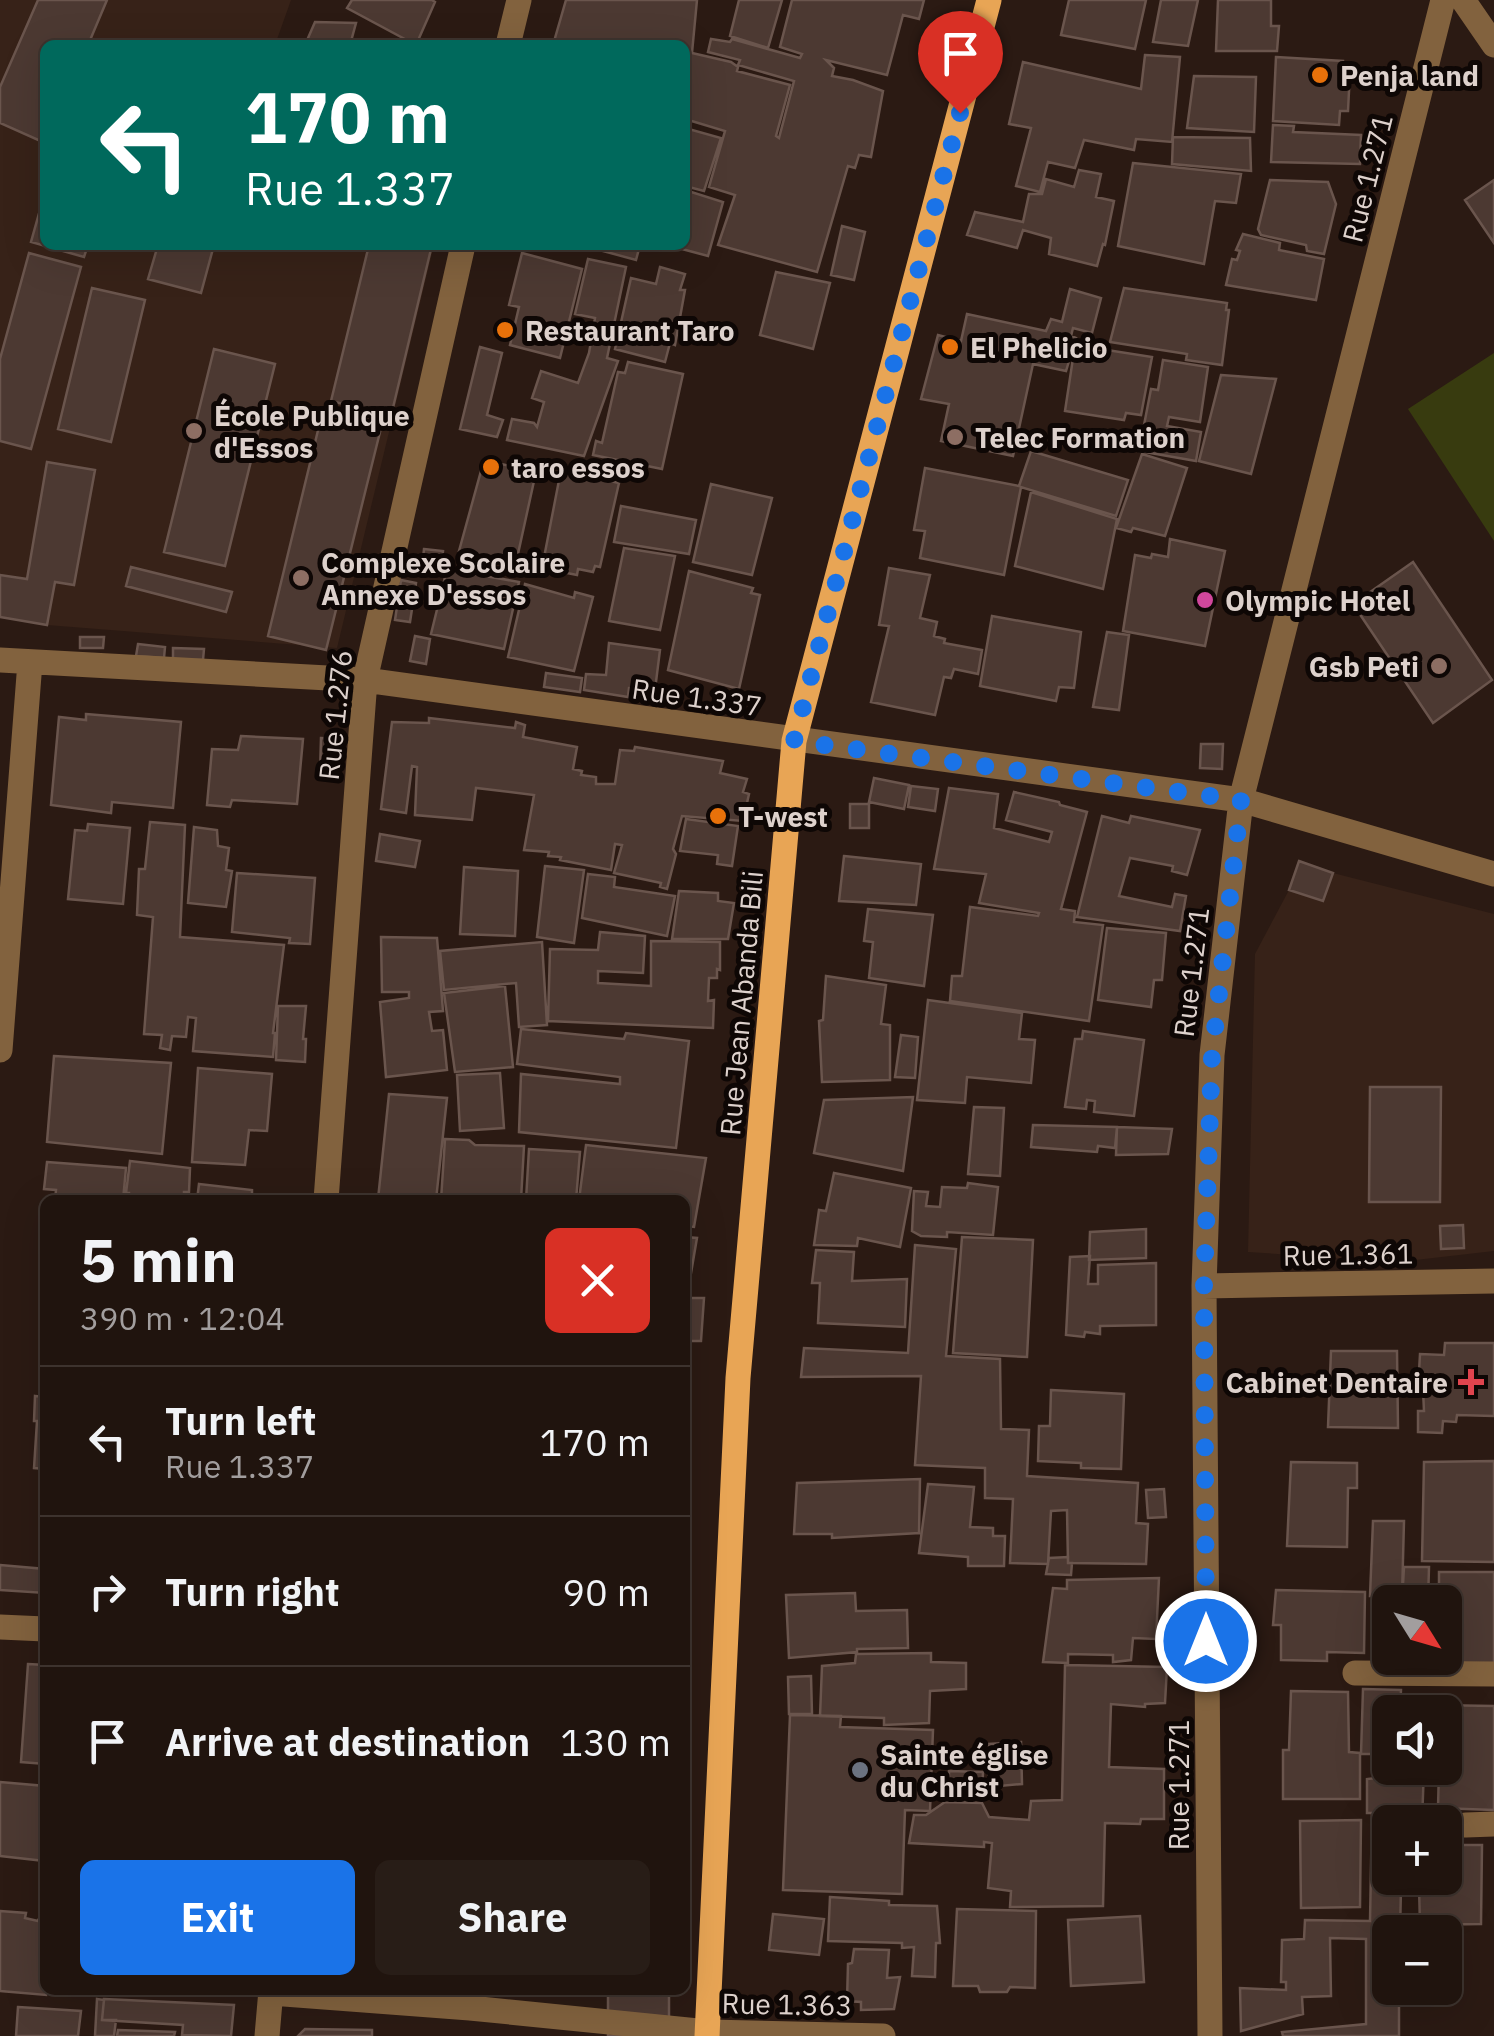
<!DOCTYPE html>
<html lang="en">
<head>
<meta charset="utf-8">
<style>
	body { margin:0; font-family:"IBM Plex Sans",sans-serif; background:#281d17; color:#f1f3f6; height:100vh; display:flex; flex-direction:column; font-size:38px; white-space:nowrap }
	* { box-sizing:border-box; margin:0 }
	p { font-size:32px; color:#a29e9e }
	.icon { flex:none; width:55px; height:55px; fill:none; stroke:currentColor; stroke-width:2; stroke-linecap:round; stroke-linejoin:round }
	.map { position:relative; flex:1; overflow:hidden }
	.drawer { position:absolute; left:40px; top:1195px; width:650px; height:800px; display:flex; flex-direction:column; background:#20140e; border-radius:15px; box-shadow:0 10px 40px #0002,0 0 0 2px #3d332e }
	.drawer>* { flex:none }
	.top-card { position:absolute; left:40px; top:40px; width:650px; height:210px; border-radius:15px; box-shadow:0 10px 40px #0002,0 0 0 2px #3d332e; background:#00695c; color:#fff; overflow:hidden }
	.needle { width:65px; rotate:127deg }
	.fabs { position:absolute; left:1372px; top:1585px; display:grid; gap:20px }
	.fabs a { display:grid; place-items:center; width:90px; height:90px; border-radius:15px; background:#20140e; box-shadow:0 10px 40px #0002,0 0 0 2px #3d332e; font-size:50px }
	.pin { position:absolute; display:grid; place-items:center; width:85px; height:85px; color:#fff; margin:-102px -42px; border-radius:50% 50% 50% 0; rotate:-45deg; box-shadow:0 0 10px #0007 }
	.pin .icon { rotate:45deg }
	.me { position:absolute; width:110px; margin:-55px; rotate:0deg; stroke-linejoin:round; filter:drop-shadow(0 0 8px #0008) }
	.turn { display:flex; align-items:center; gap:35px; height:210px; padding:0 40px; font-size:45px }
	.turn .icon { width:130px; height:130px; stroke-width:2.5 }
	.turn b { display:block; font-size:70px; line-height:85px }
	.round { display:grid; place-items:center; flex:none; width:105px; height:105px; border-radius:15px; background:#281d17 }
	.head { display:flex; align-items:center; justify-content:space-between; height:170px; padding:0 40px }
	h1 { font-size:60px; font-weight:700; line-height:75px }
	.button { display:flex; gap:20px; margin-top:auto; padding:20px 40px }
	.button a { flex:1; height:115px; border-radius:15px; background:#1a73e8; color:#fff; font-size:40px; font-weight:700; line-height:115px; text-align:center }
	.button a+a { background:#281d17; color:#f1f3f6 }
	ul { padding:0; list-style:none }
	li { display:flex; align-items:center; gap:30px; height:150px; padding:0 40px; border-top:2px solid #3d332e }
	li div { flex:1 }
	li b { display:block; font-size:38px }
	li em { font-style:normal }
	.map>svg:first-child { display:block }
</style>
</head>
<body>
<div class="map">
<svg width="1494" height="2036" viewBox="0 0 1494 2036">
	<rect width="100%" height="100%" fill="#2b1a13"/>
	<path fill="#372218" d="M0 0H291L275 45H45V245H434L337 648 47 625 0 617Z
		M1299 861 1333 873 1494 914V1251L1398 1262 1248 1252 1255 954 1289 890Z"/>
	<path fill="#383b0f" d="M1494 353V541L1408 409Z"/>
	<path fill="#4c3932" stroke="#6a554d" stroke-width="2.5" d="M38 0H107L88 45H45V143L0 123V87Z
		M352 0H432L435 2 416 45 347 8Z
		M566 0H697L692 53 731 62 738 67 737 71 790 85 776 136 779 138 794 81 738 65 740 60 708 52 711 39 730 42 732 39 800 58 802 54 780 47 792 0H924L919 19 903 15 887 75 826 60 834 68 832 76 853 80 883 91 871 157 859 155 855 168 848 166 817 272 718 245 735 195 709 187 725 131 685 119V45H553Z
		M739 0H782L768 48 730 36Z
		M1069 0H1146L1135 49 1061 35Z
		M1161 0H1198L1188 46 1153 42Z
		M1218 0H1271V26H1279L1277 51H1216Z
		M315 22 356 23 350 45H305Z
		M1145 55 1180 57 1172 142 1136 139 1134 150 1084 140 1075 168 1048 162 1040 192 1016 186 1031 128 1009 124 1023 62 1141 89Z
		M1276 57 1343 61V70L1350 71 1348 111H1340L1339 125 1273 121Z
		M1194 76 1256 77 1254 132 1187 128Z
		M1273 125 1294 126 1293 132 1361 135 1360 164 1271 162Z
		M685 128 721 138 704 191 685 186Z
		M1173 137 1250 138 1251 171 1172 164Z
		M1133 163 1241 174 1236 203 1215 201 1204 264 1118 246Z
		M1079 170 1101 174 1096 197 1114 201 1105 245 1103 244 1097 266 1049 254 1051 238 1023 230 1017 248 967 235 975 212 1023 222 1029 194H1042L1046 179 1074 187Z
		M1270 180 1328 182 1336 204 1324 254 1307 251 1306 245 1261 235 1258 229Z
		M1494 180V243L1465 200Z
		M685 190 723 202 708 256 667 245H685Z
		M45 192V245H88L84 257 31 242Z
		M842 226 865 232 854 280 831 275Z
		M1243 234 1280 243 1279 250 1324 259 1316 300 1226 285 1232 259 1237 260 1240 251 1236 250Z
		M158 245H214L201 293 148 279Z
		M369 245H432L391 416 331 401Z
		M581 245H640L636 260Z
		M29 253 81 267 31 449 0 441V359Z
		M522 253 582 269 560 358 510 345 519 307 509 305Z
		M588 259 626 267 607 358 618 361 584 456 507 440 512 419 534 423 537 427 544 402 532 398 541 371 578 383 589 353 595 318 575 314Z
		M660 267 685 274 680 290H685L675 345 670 343 665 362 615 349 631 278 656 284Z
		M776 272 830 283 813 349 760 335Z
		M92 288 145 300 111 442 58 429Z
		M1124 288 1227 303 1226 310H1229L1222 365 1186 360 1187 354 1110 342Z
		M1070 289 1101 298 1092 333 1073 328 1071 336 1076 338 1066 371 1033 364 1013 456 941 441 949 404 921 399 938 335 961 341 967 314 1046 331 1051 319 1062 322Z
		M1075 345 1152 357 1141 415 1126 413 1124 420 1065 411Z
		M480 347 502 353 487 415 503 420 497 437 460 429Z
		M214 349 275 364 225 566 164 552Z
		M1163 360 1208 367 1200 422 1169 417 1167 426 1201 432 1196 461 1139 451 1151 389 1158 390Z
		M628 362 683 374 662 469 593 455 596 441 602 443 618 372 625 373Z
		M1221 375 1276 379 1251 474 1199 461Z
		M321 418 380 432 326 650 268 636Z
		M1031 451 1128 480 1116 516 1021 487 1004 575 920 558 925 531 914 530 925 468 1019 486Z
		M1142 454 1187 468 1165 536 1133 528 1131 532 1116 528Z
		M484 460 536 472 516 563 459 551Z
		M47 462 95 470 74 585 55 582 47 625 0 617V575L27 579Z
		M561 470 619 483 600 567 595 566 593 572 578 569 577 575 542 568Z
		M711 484 772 498 752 575 693 562Z
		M1031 492 1117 519 1103 589 1015 566Z
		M621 506 696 520 689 554 614 542Z
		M1170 539 1225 551 1205 646 1123 631 1135 555 1151 558 1152 554 1168 557Z
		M624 548 675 556 660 630 609 621Z
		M424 549 443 551 441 570 422 568Z
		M1413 562 1492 680 1433 723 1353 604Z
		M131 567 232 592 226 612 126 586Z
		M889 568 930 575 920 618 937 622 934 636 945 639 944 643 982 650 978 674 954 669 951 678 944 677 935 715 871 702 889 626 879 625Z
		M447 569 519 582 504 649 431 634Z
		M689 571 753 588 751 593 760 595 739 689 668 670Z
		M401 580 416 583 410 622 395 620Z
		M525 584 574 598 575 592 593 597 574 671 508 657Z
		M992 616 1081 632 1074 688 1059 687 1056 701 980 686Z
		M1107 632 1129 635 1119 710 1093 707Z
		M415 636 430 639 426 664 410 661Z
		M80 637H104L103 648H80Z
		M609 643 660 650 655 690 629 688 628 697 584 690 586 674 606 675Z
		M138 644 165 647 164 658 136 656Z
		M173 648 204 649 203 660H173Z
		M546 673 582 678 580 692 544 687Z
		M86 714 181 722 173 808 112 802 111 813 51 805 59 717 86 720Z
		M429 718 515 728 516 722 525 725 523 737 577 747 573 769 582 771 581 775 596 777V784H615L620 750 634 751 635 747 723 761 720 773 747 779 743 792 749 794 743 821 682 816 673 849 676 854 667 889 660 887 661 883 614 873 622 845 615 844 611 870 560 860 561 857 548 856 549 852 524 850 534 795 476 788 472 820 415 815 417 767 412 766 406 813 381 809 392 722 429 723Z
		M241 736 303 739 297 804 232 800 230 807 207 805 212 749 238 750Z
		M321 738 340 739 338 774 320 773Z
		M1201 744H1223L1222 769 1200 768Z
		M874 778 909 785 904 809 869 802Z
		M911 786 938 789 935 811 908 807Z
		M949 788 998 794 994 828 1049 842 1052 832 1006 820 1014 792 1059 802 1060 805 1087 812 1061 909 1075 911 1074 922 1103 925 1089 1021 950 1001 952 976H962L970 907 1038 916 1039 913 979 903 986 874 934 869Z
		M850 804H869V828H850Z
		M1102 816 1129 823 1131 816 1200 830 1187 875 1172 871 1173 866 1130 858 1119 896 1172 907 1175 894 1186 896 1180 931 1077 917Z
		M686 819 738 826 732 866 717 864 718 855 680 851Z
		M150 822 185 825 180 937 284 945 273 1033H275L273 1057 193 1051 196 1018 188 1017 186 1037 172 1036 170 1050 160 1048 162 1035 144 1034 153 917 137 915 139 869H145Z
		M88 824 130 828 123 904 68 899 75 830 87 831Z
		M194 827 217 830 218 846 229 848 226 870 232 871 226 907 188 903Z
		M380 834 420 841 415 867 376 861Z
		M844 856 921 864 916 905 839 901Z
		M1299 861 1333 873 1323 901 1289 890Z
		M545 866 584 870 574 943 537 937Z
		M464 867 518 871 515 936 460 934Z
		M237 873 315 878 310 944 289 943 290 938 232 932Z
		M588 874 615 877 614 887 675 896 667 936 582 918Z
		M679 891 718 893V901L734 903 728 939H672Z
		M868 909 933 915 924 986 869 978 873 942 864 941Z
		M1107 928 1166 933 1162 980H1154L1151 1007 1098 1000Z
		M600 932 645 936 643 973 598 971V983L651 986V941L720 942V970L717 969V978H709L708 1001 714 1000 713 1028 548 1021 550 949 598 950Z
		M381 937 437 938 443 1011 429 1012 432 1031 443 1030 447 1070 386 1077 380 1002 409 998V992H382Z
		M542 942 547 1025 519 1027 516 983 444 990 440 951Z
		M826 976 886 985 881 1024 890 1025V1080L822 1082 819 1021 823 1020Z
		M505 986 513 1067 455 1072 444 993Z
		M928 1000 1022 1013 1019 1039 1035 1040 1031 1083 967 1077 965 1103 917 1100Z
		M278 1006H306L303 1039H306L305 1062 276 1060Z
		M521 1029 624 1039 626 1033 689 1041 676 1148 519 1132 521 1074 620 1084V1077L517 1064Z
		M1083 1031 1144 1040 1134 1116 1094 1112 1095 1101 1087 1100 1086 1109 1065 1107 1075 1039H1082Z
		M901 1035 918 1037 915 1078 895 1077Z
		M54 1056 171 1063 162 1154 47 1142Z
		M198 1068 272 1074 267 1131 249 1130 245 1165 192 1162Z
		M500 1073 504 1128 460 1131 457 1075Z
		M1370 1087H1441L1440 1202H1369Z
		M389 1094 447 1098 436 1200 378 1199Z
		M913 1097 903 1171 814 1153 824 1100Z
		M974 1107 1004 1108 1000 1176 968 1174Z
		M1033 1125 1117 1127 1115 1148 1098 1146 1097 1152 1031 1147Z
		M1117 1127 1172 1129 1168 1154 1116 1155Z
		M445 1139 469 1140 475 1145 524 1146 521 1200H441Z
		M586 1145 706 1158 694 1227 685 1226V1200H579Z
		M529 1149 580 1152 576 1200H526Z
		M130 1161 190 1168 189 1192H184V1200H129V1193H126Z
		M47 1162 126 1168 123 1200H55L56 1190 44 1189Z
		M834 1173 911 1188 900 1247 858 1238 857 1246 814 1245 819 1210 826 1211Z
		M968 1183 998 1187 993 1235 947 1232V1237L921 1236 912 1231 914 1191 928 1192 926 1206 940 1207 942 1187 967 1188Z
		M199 1184 252 1190V1200H197Z
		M1463 1225 1464 1248 1441 1249 1440 1226Z
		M1146 1229V1258L1089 1260 1090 1232Z
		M685 1237 697 1238 690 1279H685Z
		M962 1237 1033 1240 1027 1357 953 1353Z
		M915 1245 956 1249 946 1356 1000 1359 1001 1429 1029 1430 1027 1476 1138 1483 1136 1523 1148 1524 1146 1564 1068 1563 1067 1510 1051 1511 1048 1564 1010 1563 1013 1499 985 1498V1468L915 1465 921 1376 801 1377 804 1348 908 1353Z
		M816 1250 854 1252 852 1281 907 1279 905 1327 818 1323 820 1283H812Z
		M1090 1256 1088 1284H1098V1265L1156 1263V1325L1100 1326V1334L1085 1332 1084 1337 1066 1335 1070 1257Z
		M685 1298H704L701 1341H685Z
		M1445 1343H1494V1416L1457 1415 1456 1422 1443 1421 1442 1433 1418 1432V1411H1424L1423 1390H1418L1420 1354 1444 1355Z
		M1331 1351H1397L1398 1428 1328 1427Z
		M1051 1390 1124 1394 1121 1469 1081 1468V1463L1038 1461 1039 1426H1050Z
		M35 1396 45 1397V1469L34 1468 37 1421H34Z
		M1494 1461V1562L1422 1561 1424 1462Z
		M1291 1462 1357 1463V1488H1348L1347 1547 1287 1546Z
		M920 1479 919 1533 832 1538V1534H794L797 1483Z
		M928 1484 974 1487 970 1527 993 1528V1536H1005L1004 1566H968V1557L919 1553Z
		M1164 1489 1166 1517 1148 1518 1146 1490Z
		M1373 1521H1404L1402 1597 1370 1596Z
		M1068 1557V1563H1072L1071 1575 1046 1574 1049 1558Z
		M0 1565 45 1569V1593L0 1590Z
		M1404 1567H1429L1428 1602H1402Z
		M1439 1572H1494V1667L1437 1666 1438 1658H1445V1602H1439Z
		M1159 1578 1156 1639 1133 1638 1131 1660 1113 1662V1655L1068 1654V1663L1043 1662 1053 1588 1067 1589V1580Z
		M1276 1590 1365 1592 1364 1653 1327 1652V1661L1281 1660V1625H1273Z
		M855 1593 856 1611 907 1610 908 1648 857 1649V1652L789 1658 786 1595Z
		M931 1653V1662L966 1663V1689L930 1691 929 1723 884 1725V1718L820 1716 822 1666 855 1663 856 1654Z
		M28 1664 45 1665V1764L21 1762Z
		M1065 1665 1167 1667 1165 1703 1145 1704V1707L1111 1704 1109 1767 1164 1769V1819H1141L1140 1824 1105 1823 1103 1906 1010 1907 1011 1891 988 1888 992 1843 984 1842V1847L909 1843 914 1815H926L945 1802 982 1803 989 1817 1029 1820 1031 1801 1062 1800Z
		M811 1676 812 1714H789L788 1677Z
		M1363 1689 1401 1690 1400 1712H1390V1768H1424L1422 1822H1390V1878H1445V1834L1453 1833V1845H1482L1481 1924 1420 1925 1419 1887 1401 1889 1400 1932H1390V1988H1399V2036H1283L1282 2032 1366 2024V1939L1330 1938 1331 1996 1302 1997 1303 2014 1241 2031 1240 1988 1286 1990V1982H1281L1282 1940 1304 1939 1305 1920 1370 1921 1372 1813H1367V1779L1376 1778 1379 1754H1361Z
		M1291 1691 1348 1692 1349 1752 1360 1753V1799H1283V1750H1289Z
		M1433 1705 1494 1706V1810L1438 1808 1439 1768H1445V1712H1433Z
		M790 1715 841 1716 840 1727 933 1730 930 1811 905 1810 902 1894 783 1890Z
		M1021 1742 1022 1784 989 1787V1744Z
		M949 1771 983 1772 982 1799H949Z
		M0 1782 45 1786V1861L0 1856Z
		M1361 1820 1360 1907 1301 1908 1300 1821Z
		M830 1897 889 1901V1905L937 1906 940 1943H936L935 1977 912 1976 914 1947 902 1948V1943L828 1941Z
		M957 1909 1036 1911 1035 1988 1010 1987 1007 1992H980L978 1986H953Z
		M0 1911 26 1913 25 1918 38 1921 40 1916H45L46 1995 0 1991Z
		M773 1914 824 1919 819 1955 769 1950Z
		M1140 1916 1144 1982 1071 1986 1068 1920Z
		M854 1949 889 1950 887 1978 900 1977 894 2009 861 2010V2002L847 2001 848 1964 852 1963Z
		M608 1990H669V2036H608Z
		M97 1999 104 2000 102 2020H116L114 2036H95Z
		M104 1999 234 2005 231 2036 182 2035 183 2025 102 2020Z
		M18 2007 81 2011 78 2036H16Z
		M305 2029 372 2030V2036H298Z
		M118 2030 175 2032 174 2036H117Z"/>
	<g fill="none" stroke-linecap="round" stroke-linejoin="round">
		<path stroke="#82623e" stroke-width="25" d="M1463 0 1494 45
			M508 45 519 0
			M0 660 365 680 1241 800 1494 874
			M0 1050 30 662
			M326 1200 365 680 463 245
			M1204 1286 1494 1281
			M0 1627 45 1629
			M1355 1673 1494 1674
			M1466 1825 1494 1824
			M271 1993 470 2008 708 2032 883 2036
			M267 2036 271 1990
			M1210 2036 1204 1286 1212 1055 1241 800 1443 0"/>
		<path stroke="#e8a555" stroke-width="25" d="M707 2036 738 1378 794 741 989 0"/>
	</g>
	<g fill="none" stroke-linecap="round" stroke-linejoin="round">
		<path stroke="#1a73e8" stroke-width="18" stroke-dasharray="0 32.4" d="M960 113 794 741 1241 800 1212 1055 1204 1286 1206 1641"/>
	</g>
	<g fill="#e8710a" stroke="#0e0705" stroke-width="4">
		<circle cx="1320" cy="75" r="10"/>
		<circle cx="505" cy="330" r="10"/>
		<circle cx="950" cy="347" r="10"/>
		<circle cx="491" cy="467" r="10"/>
		<circle cx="718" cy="816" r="10"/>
	</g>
	<g fill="#8d6e63" stroke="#0e0705" stroke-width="4">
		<circle cx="194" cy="431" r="10"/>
		<circle cx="955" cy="437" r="10"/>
		<circle cx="301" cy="578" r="10"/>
		<circle cx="1439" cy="666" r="10"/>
	</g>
	<circle fill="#d1479c" stroke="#0e0705" stroke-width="4" cx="1205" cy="600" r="10"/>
	<path fill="#e0444e" stroke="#0e0705" stroke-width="4" d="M1466 1367h10v10h10v10h-10v10h-10v-10h-10v-10h10z"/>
	<circle fill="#6b7280" stroke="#0e0705" stroke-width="4" cx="860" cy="1770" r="10"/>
	<g text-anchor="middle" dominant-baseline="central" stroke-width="10" stroke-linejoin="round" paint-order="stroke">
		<g font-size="28" font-weight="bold" fill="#ddd1cc" stroke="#0e0705" text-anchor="start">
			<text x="1340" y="75">Penja land</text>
			<text x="525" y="330">Restaurant Taro</text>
			<text x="970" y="347">El Phelicio</text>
			<text x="214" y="415">École Publique<tspan x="214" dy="32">d'Essos</tspan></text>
			<text x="975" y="437">Telec Formation</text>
			<text x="511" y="467">taro essos</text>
			<text x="321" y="562">Complexe Scolaire<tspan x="321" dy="32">Annexe D'essos</tspan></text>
			<text x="1225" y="600">Olympic Hotel</text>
			<text x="1419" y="666" text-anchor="end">Gsb Peti</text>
			<text x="738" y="816">T-west</text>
			<text x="1448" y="1382" text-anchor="end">Cabinet Dentaire</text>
			<text x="880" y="1754">Sainte église<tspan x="880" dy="32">du Christ</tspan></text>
		</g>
		<g font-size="28" fill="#ddd1cc" stroke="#0e0705">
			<text transform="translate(1367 178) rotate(-76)">Rue 1.271</text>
			<text transform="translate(697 697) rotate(8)">Rue 1.337</text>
			<text transform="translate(335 715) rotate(-84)">Rue 1.276</text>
			<text transform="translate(1191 972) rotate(-83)">Rue 1.271</text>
			<text transform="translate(741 1003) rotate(-85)">Rue Jean Abanda Bili</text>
			<text transform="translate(1348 1254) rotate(-1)">Rue 1.361</text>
			<text transform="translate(1178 1785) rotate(-90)">Rue 1.271</text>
			<text transform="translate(787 2004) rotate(1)">Rue 1.363</text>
		</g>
	</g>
</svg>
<div class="fabs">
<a><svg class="needle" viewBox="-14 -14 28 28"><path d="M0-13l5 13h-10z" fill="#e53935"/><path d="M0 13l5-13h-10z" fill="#a29e9e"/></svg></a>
<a><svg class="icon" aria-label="sound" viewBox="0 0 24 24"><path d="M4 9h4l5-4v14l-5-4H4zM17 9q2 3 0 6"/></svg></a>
<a>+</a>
<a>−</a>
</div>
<div class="pin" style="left:960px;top:113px;background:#d93025"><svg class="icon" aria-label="arrive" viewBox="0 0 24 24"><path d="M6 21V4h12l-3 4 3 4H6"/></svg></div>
<svg class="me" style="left:1206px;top:1641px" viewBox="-20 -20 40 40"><circle r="17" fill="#1a73e8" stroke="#fff" stroke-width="3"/><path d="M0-11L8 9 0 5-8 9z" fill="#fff"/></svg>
<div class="top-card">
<div class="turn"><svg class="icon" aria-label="left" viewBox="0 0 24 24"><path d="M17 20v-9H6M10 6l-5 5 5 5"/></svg><div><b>170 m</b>Rue 1.337</div></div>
</div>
<section class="drawer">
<div class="head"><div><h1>5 min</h1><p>390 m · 12:04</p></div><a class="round" style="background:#d93025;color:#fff"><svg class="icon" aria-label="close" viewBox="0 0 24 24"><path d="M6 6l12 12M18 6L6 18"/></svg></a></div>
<ul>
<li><svg class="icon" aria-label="left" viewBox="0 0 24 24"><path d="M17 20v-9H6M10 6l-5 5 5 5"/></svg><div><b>Turn left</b><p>Rue 1.337</p></div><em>170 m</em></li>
<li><svg class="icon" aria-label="right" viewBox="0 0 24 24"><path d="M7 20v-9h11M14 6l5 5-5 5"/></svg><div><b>Turn right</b></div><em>90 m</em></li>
<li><svg class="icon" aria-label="arrive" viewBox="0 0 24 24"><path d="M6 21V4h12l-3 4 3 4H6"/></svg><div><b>Arrive at destination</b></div><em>130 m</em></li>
</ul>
<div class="button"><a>Exit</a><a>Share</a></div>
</section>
</div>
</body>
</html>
